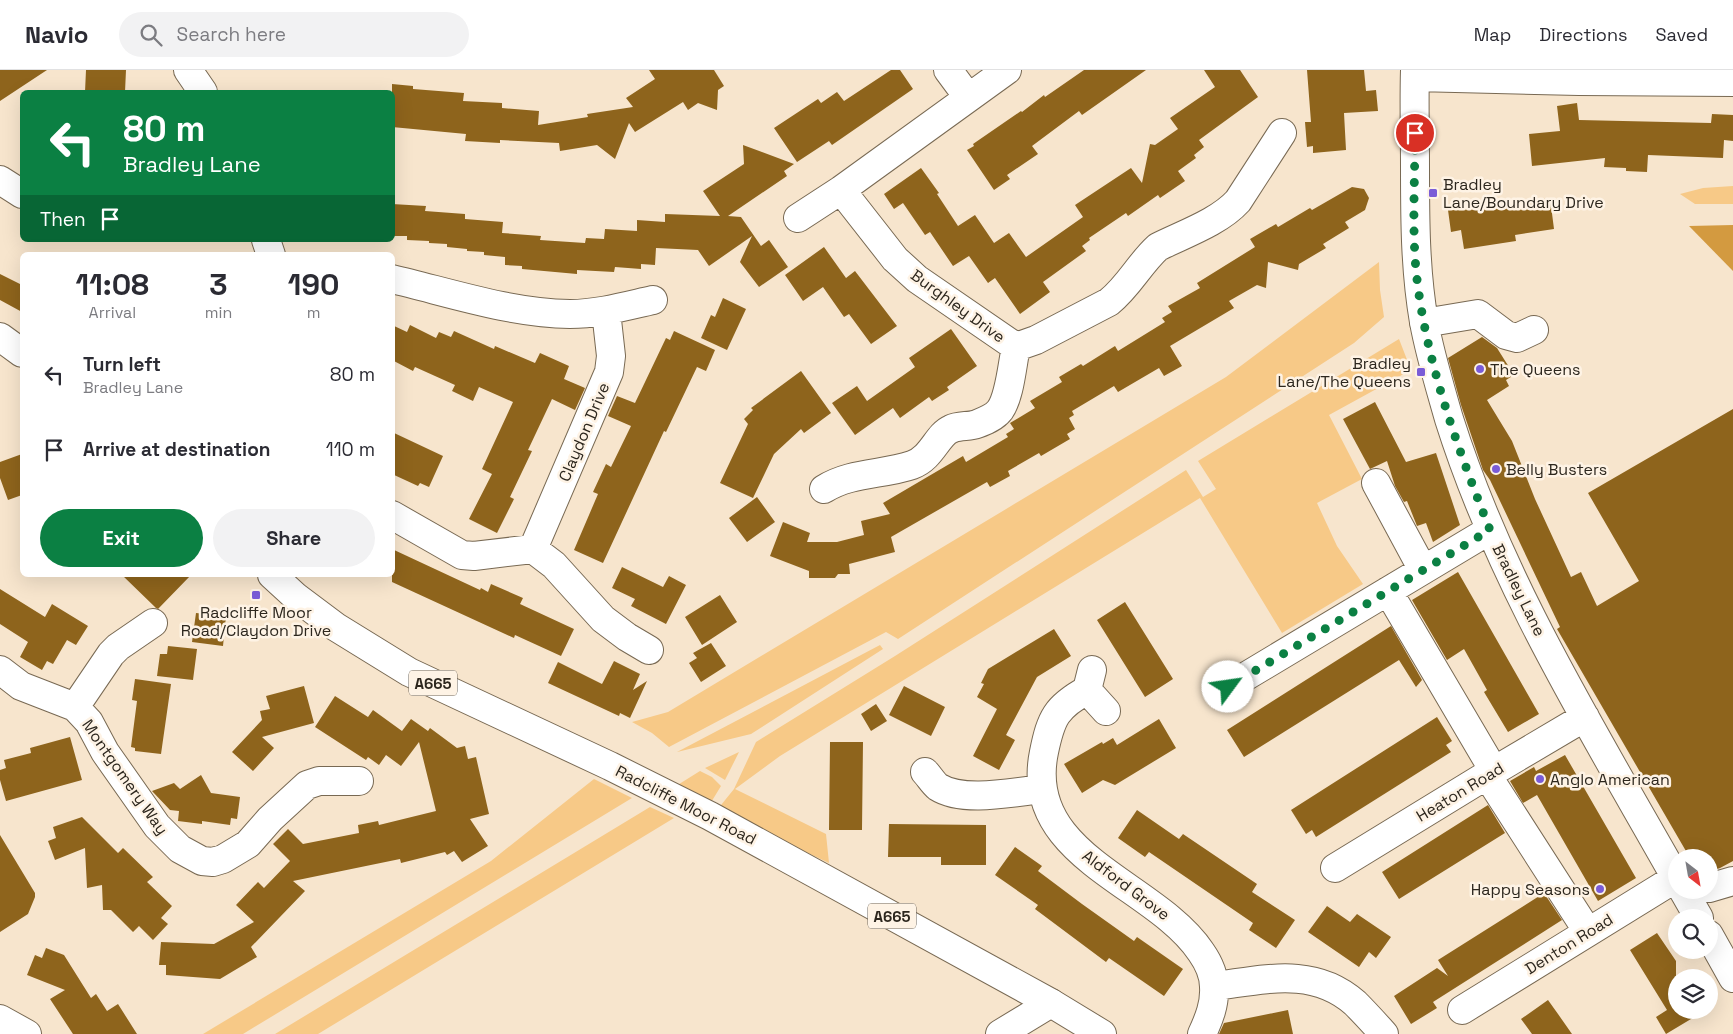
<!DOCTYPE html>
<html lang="en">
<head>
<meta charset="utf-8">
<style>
	body { margin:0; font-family:"Space Grotesk",sans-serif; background:#f2f2f3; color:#2b2b33; height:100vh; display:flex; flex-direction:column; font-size:19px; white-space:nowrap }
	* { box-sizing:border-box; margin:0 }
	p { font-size:16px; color:#7c7c81 }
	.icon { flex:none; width:28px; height:28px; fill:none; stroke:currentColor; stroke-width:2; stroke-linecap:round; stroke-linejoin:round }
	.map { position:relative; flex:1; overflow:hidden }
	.drawer { position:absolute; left:20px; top:182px; width:375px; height:325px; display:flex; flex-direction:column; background:#fff; border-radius:8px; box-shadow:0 5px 20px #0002 }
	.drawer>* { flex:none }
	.hud { position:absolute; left:20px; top:20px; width:375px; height:152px; border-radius:8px; box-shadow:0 5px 20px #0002; background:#0b8043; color:#fff; overflow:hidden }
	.needle { width:32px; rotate:149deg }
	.tools { position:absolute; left:1668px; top:779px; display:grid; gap:10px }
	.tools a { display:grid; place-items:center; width:50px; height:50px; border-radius:50%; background:#fff; box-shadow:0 5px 20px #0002; font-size:25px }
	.pin { position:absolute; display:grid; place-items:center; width:42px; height:42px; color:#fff; margin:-21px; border:2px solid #fff; border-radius:50%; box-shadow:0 1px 5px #0007 }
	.me { position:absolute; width:55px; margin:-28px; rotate:59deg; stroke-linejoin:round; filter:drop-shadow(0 0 4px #0008) }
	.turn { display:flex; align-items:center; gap:18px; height:105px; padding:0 20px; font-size:22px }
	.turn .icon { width:65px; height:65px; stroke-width:2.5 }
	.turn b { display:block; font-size:35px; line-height:42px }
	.then { display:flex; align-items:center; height:48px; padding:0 20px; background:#0003; gap:10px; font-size:19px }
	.eta { display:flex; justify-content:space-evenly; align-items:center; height:85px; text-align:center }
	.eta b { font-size:30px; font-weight:800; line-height:35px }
	.primary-button { display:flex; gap:10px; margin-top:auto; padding:10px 20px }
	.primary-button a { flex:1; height:58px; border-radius:30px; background:#0b8043; color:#fff; font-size:20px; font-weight:800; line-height:58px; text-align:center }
	.primary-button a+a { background:#f2f2f3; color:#2b2b33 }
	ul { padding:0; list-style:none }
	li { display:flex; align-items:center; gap:15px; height:75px; padding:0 20px }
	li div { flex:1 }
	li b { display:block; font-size:19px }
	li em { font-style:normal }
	header { display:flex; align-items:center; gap:30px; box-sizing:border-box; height:70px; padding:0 25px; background:#fff; border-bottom:1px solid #e1e1e2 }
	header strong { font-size:24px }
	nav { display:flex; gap:28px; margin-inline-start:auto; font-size:18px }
	.search { width:350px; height:45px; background:#f2f2f3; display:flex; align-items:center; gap:12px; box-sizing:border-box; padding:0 18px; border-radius:28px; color:#7c7c81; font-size:19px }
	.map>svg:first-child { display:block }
</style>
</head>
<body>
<header>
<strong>Navio</strong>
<div class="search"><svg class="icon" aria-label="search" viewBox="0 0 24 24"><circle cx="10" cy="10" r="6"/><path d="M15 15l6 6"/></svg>Search here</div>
<nav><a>Map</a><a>Directions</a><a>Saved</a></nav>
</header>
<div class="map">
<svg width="1733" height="964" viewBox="0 0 1733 964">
	<rect width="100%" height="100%" fill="#f7e5cd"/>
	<path fill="#f7c987" d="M1733 116V134H1695L1680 124 1703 118Z
		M1379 192 1380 220 1384 247 1354 273 898 569 886 562 669 677 652 663 632 652 668 642 1226 307Z
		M1399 269 1411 300 1329 345 1362 409 1317 433 1337 476 1363 514 1282 563 1200 428 780 686 735 719 826 764 829 793 717 740 734 719 756 672 895 586 1186 400 1203 427 1216 419 1198 391Z
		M880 575 883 579 751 664 677 682Z
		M739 682 725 710 705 698Z
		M700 701 712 707 721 716 710 734 676 716Z
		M594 709 632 728 243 964H203L491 791Z
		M650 737 674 748 318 964H275Z"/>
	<path fill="#d39a40" d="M1733 155V201L1689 156Z"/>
	<path fill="#8e641c" d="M0 0H47L0 31Z
		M86 0H126L125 22H85Z
		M649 0H714L724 16 718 20 717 40 698 33 688 40 683 32 635 62 629 53 615 89 597 75 560 81 559 73 500 70V73L465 71 466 64 392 57V14L413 16V19L464 23 463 31 502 33V38L539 41 538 55 588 47 587 44 633 37 626 28 655 9Z
		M891 0H900L913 19 832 75 829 71 797 92 774 58 818 29 821 33 837 22 844 31Z
		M1084 0H1146L1082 45 1079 41 1032 76 1038 84 1007 105 1010 109 994 120 967 80 974 76 973 74 1021 41 1022 42 1044 25 1045 27Z
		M1204 0H1240L1258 27 1199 70 1204 77 1194 85 1196 88 1178 101 1185 111 1160 128 1158 125 1128 146 1126 143 1089 168 1090 170 1082 176 1086 181 1043 212 1050 222 1020 244 995 208 988 213 969 186 953 196 930 162 925 165 903 133 894 139 884 124 921 98 939 123 937 124 958 156 975 145 994 173 1009 163 1026 187 1083 147 1075 135 1131 98 1142 113 1150 74 1155 75 1178 59 1170 48 1215 17Z
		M1307 0H1364L1366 21 1376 20 1378 41 1344 43 1346 80 1313 83V76L1307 77 1305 52H1311Z
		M1577 33 1579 50 1711 53 1712 44 1733 45V71L1724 70 1723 88 1648 85 1647 102 1626 101V98L1604 97 1605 88 1532 96 1529 64 1560 61 1557 36Z
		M743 75 794 94 784 101 787 106 728 146 741 147 761 176 769 170 788 197 759 217 740 192 752 166 709 196 698 180 656 178 655 195 641 194V199L615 197 614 202 577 200V204L522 199V196L505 195V187L484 185V182L467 181V179L447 177V174L429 173V171L407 170V166H392V134L426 136 425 141 465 144V149L503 152 502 163 541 166 540 170 585 173 586 168 604 169 605 159 637 161V150L665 152V144L720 146 703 121 744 94Z
		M1352 117 1364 119 1369 128 1365 140 1345 152 1349 158 1323 174 1326 178 1299 194 1298 200 1268 192 1266 218 1257 215 1229 231 1234 238 1170 276 1182 296 1164 306 1159 298 1118 322 1114 316 1072 341 1074 345 1069 348 1075 359 1067 364 1070 369 1041 386 1039 383 1008 401 1010 406 990 417 987 412 891 467 895 482 849 494 850 504H838L835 508H809V501L770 486 783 452 810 463 807 472H837L864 465 861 451 890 444 883 433 963 386 966 392 1008 367 1006 364 1014 359 1010 353 1035 338 1030 331 1062 312 1059 307 1081 294 1083 296 1115 276 1118 281 1165 252 1162 248 1172 242 1168 236 1200 218 1197 213 1255 177 1250 169 1276 154 1278 157 1310 138 1312 140Z
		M1550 128 1554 159 1515 165 1516 171 1464 179 1461 160 1451 162 1448 140 1485 134V138Z
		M824 177 846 208 855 201 897 256 871 274 849 244 844 247 823 217 803 231 785 205Z
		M0 204 22 215V242L0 230Z
		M723 228 746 239 727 280 701 268 711 245 715 247Z
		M392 255 407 262 410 255 436 268 439 262 451 267 454 261 494 279 495 276 535 293 540 283 569 296 564 309 585 318 575 340 552 329 528 380 532 381 510 427 514 429 497 463 469 449 492 404 482 399 513 332 479 317 473 331 452 321 455 315 415 297 413 301 392 290Z
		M951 259 977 296 947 317 949 320 932 331 929 327 900 348 893 338 855 365 832 333 857 316 867 331 915 297 909 288Z
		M674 261 715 280 706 301 697 297 666 362 664 361 603 493 574 480 598 424 593 422 606 394 611 397 631 356 608 346 617 326 635 333 666 268 670 270Z
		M1482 267 1497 278 1514 305 1506 310 1509 316 1487 330 1512 371 1535 429 1571 507 1581 502 1597 536 1639 511 1588 423 1733 339V791L1720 798 1709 802V788H1690L1557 559 1560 557 1490 410 1483 400 1461 335 1448 288Z
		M801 301 831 343 804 363 801 359 774 384 753 428 720 413 748 354 744 349 753 340 751 338Z
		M1375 332 1406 392 1436 383 1460 455 1433 472 1426 453 1417 456 1407 431 1404 432 1395 416 1387 391 1370 399 1343 349Z
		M392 362 443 386 429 417 420 413 418 416 392 404Z
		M22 384V425L8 430 0 408V392Z
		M757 427 775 452 747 472 729 448Z
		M392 479 480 520 481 518 488 522 491 514 523 528 520 534 574 559 561 586 515 565 514 568 392 512Z
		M622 497 663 517 669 506 686 515 666 554 631 536 635 529 612 518Z
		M1458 502 1539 644 1508 662 1484 622 1487 620 1464 579 1447 590 1412 530Z
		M122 505H191L158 539 156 538Z
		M0 519 45 547 52 534 88 556 76 575 67 570 53 594 47 591 42 600 20 587 28 572 0 554Z
		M720 525 737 552 702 575 685 547Z
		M1125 532 1173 609 1145 627 1097 550Z
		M196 543 226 546 223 576 192 572Z
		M1391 556 1422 610 1416 617 1399 590 1244 687 1227 660Z
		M1054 559 1071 586 1037 607 1006 665 1015 670 999 700 973 686 997 639 977 627 984 614 981 613 988 599Z
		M711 573 726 596 701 612 689 593 697 588 693 583Z
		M168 576 197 579 193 610 157 606 160 584H167Z
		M614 591 640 604 633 620 647 611 630 648 620 643 619 646 548 613 558 592 602 614Z
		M135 609 171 614 161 684 135 681V678L131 677 137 631 132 630Z
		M304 616 314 653 262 667 274 678 253 701 232 682 262 650 260 641 270 639 266 626Z
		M904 616 945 637 931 666 889 645Z
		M335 626 368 647 373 640 402 661 411 649 428 661 430 658 457 678 465 676 468 689 476 687 489 744 470 749 488 776 462 792 454 781 447 785 445 782 401 793 400 789 293 811 305 821 251 877 257 887 220 909 166 905V895H159L161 872 214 874 254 852 236 835 258 812 264 818 290 791 273 774 288 759 303 774 359 763 358 755 378 751 379 755 436 741 419 672 401 696 386 685 379 695 368 687 366 690 315 657Z
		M876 634 887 651 871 661 861 644Z
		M1437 647 1452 671 1446 675 1451 682 1316 767 1312 760 1306 764 1291 740Z
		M1159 649 1176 678 1115 715 1103 710 1082 723 1064 694 1102 672 1103 674 1113 668 1117 675Z
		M70 667 82 710 6 731 0 710V700L6 698 4 690 31 683 30 678Z
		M830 672H863L862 760H829Z
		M1565 685 1636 808 1598 831 1537 725 1523 733 1510 711 1534 697 1536 701Z
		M201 705 211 723 240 727 237 749 231 748 230 755 202 751V754L178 751 179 741 170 740 152 721 174 713 180 719Z
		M1488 735 1505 763 1399 829 1382 802Z
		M1137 740 1179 769 1183 764 1257 814 1252 822 1295 850 1276 878 1249 860 1253 853 1149 782 1145 787 1118 768Z
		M82 747 118 783 123 778 153 807 147 812 172 836 161 848 168 854 153 870 139 856 133 862 111 840H103L102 815 87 818 85 778 55 790 48 771 56 768 53 757Z
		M889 754 986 755V795H941V787H888Z
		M0 765 35 823V827L28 844 0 862Z
		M1015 777 1042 796 1038 801 1082 834 1134 871 1137 867 1183 899 1164 926 1109 888 1106 892 1035 839 1038 835 995 805Z
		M1544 823 1562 850 1433 932 1437 938 1411 954 1394 926 1437 898 1448 906 1438 890Z
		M1327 836 1350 852 1357 844 1391 867 1376 888 1369 882 1359 897 1308 862Z
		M1657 863 1676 891V940H1706L1666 964 1656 947 1667 940 1630 880Z
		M46 878 64 885 91 928 96 924 107 941 118 934 137 964H73L50 929 65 920 27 905 35 885 42 888Z
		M1548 930 1558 944 1572 964H1532L1521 949Z
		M1288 940 1293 964H1219L1224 953Z"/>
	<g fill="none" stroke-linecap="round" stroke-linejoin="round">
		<g stroke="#786953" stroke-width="30">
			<path id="minor" d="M188 0 203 22
				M948 0 968 27
				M1415 0C1414 32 1415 64 1415 96 1415 148 1415 200 1424 252 1430 285 1440 317 1449 349 1501 514 1592 659 1676 808
				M1415 7 1579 11 1733 12
				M0 110 22 124
				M841 120 895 189 917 209 1016 277
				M798 148 841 120 1007 0
				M266 170 271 185
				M392 209C451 223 510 243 570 244 598 244 626 236 653 230
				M1424 253 1478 244 1506 265 1517 268 1534 260
				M1016 277 1036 270 1109 232C1129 216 1140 193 1158 177 1184 164 1219 152 1238 131L1282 63
				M1376 413 1423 500
				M824 419C851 402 883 405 912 395 932 388 937 365 951 359 959 355 969 357 977 354 985 351 995 347 1000 340 1010 326 1012 295 1016 277
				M392 445 462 485 474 486 533 479 554 495 603 549 627 567 649 580
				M533 479 609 302 611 286 606 241
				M1388 521 1494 701
				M0 600 21 616 75 637 89 652 105 682 157 756 180 779 202 791 213 792 223 789 248 774 270 749 307 715 319 711H359
				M1092 600 1087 620 1106 641
				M1228 617 1490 460
				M1087 620C1056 637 1051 648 1044 682 1022 787 1155 813 1201 882 1208 892 1214 905 1214 917 1215 934 1209 949 1202 964
				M75 637 111 584 118 577 153 553
				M925 702C929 706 933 713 938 717 963 733 1014 722 1042 719
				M1487 705 1588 862
				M1335 798 1487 705 1585 647
				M1709 818 1733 811
				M1683 820 1699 848
				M1709 865 1733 908
				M1215 916C1264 910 1313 896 1355 933 1365 943 1375 954 1384 964
				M1462 940 1676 808
				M0 949 27 964
				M1000 964 1051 933"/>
		</g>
		<g stroke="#786953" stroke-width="30">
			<path id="major" d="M0 267 22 283
				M272 505 296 527 336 557 409 602 610 696 710 746 1051 933 1102 964"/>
		</g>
		<use href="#minor" stroke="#fff" stroke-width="28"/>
		<use href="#major" stroke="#fff" stroke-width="28"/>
	</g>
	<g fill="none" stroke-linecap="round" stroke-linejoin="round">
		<path stroke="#0b8043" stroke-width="9" stroke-dasharray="0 16.2" d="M1228 617 1490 460C1457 376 1425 290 1416 200 1412 155 1415 109 1415 63"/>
	</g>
	<g fill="#7a5cd7" stroke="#fef3e5" stroke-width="2">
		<rect x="1428" y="118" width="10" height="10" rx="2.5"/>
		<circle cx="1480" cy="299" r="5"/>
		<rect x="1416" y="297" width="10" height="10" rx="2.5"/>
		<circle cx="1496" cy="399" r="5"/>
		<rect x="251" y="520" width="10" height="10" rx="2.5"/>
		<circle cx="1540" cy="709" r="5"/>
		<circle cx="1600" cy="819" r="5"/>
	</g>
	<g text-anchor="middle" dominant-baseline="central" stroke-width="5" stroke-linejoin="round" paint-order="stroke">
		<g fill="#fef3e5" stroke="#6c645a" stroke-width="1">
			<rect x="409" y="600.5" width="48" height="25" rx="4"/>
			<rect x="868" y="833.5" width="48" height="25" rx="4"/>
		</g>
		<g font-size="15" font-weight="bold" fill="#2d271e">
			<text x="433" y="613">A665</text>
			<text x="892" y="846">A665</text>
		</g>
		<g font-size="16" fill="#2d271e" stroke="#fef3e5" text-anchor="start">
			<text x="1443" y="114">Bradley<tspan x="1443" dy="18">Lane/Boundary Drive</tspan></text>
			<text x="1411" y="293" text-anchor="end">Bradley<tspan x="1411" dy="18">Lane/The Queens</tspan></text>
			<text x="1490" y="299">The Queens</text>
			<text x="1506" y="399">Belly Busters</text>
			<text x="256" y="542" text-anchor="middle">Radcliffe Moor<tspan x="256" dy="18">Road/Claydon Drive</tspan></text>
			<text x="1550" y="709">Anglo American</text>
			<text x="1590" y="819" text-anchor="end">Happy Seasons</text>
		</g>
		<g font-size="16" fill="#2d271e" stroke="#fef3e5">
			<text transform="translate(958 236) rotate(36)">Burghley Drive</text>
			<text transform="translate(584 362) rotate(-67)">Claydon Drive</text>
			<text transform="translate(1519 520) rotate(64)">Bradley Lane</text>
			<text transform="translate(125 707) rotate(55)">Montgomery Way</text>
			<text transform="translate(1460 722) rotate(-31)">Heaton Road</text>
			<text transform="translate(686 735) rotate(27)">Radcliffe Moor Road</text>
			<text transform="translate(1126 815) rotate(37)">Aldford Grove</text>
			<text transform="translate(1569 874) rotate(-32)">Denton Road</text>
		</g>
	</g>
</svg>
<div class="tools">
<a><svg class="needle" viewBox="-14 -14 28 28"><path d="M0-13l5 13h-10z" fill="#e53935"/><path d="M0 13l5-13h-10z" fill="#7c7c81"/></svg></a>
<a><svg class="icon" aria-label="search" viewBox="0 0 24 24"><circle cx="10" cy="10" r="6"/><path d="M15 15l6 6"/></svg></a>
<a><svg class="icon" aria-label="layers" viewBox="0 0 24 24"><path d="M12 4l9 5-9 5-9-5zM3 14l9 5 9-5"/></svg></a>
</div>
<div class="pin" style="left:1415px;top:63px;background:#d93025"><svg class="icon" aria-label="arrive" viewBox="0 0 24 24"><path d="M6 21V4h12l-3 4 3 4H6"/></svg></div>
<svg class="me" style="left:1228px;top:617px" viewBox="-20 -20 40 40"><circle r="19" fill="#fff"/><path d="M0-13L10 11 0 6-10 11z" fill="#0b8043"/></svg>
<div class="hud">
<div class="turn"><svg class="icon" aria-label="left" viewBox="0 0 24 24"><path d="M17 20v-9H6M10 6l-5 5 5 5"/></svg><div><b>80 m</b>Bradley Lane</div></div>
<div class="then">Then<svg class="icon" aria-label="arrive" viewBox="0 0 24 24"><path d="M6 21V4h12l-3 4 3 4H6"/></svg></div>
</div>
<section class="drawer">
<div class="eta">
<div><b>11:08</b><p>Arrival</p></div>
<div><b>3</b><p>min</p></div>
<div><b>190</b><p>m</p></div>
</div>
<ul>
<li><svg class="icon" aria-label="left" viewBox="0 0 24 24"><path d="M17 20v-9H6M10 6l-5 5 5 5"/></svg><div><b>Turn left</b><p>Bradley Lane</p></div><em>80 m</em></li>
<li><svg class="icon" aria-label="arrive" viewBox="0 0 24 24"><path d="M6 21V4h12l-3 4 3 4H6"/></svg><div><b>Arrive at destination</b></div><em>110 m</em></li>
</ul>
<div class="primary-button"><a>Exit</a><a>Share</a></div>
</section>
</div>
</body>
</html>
